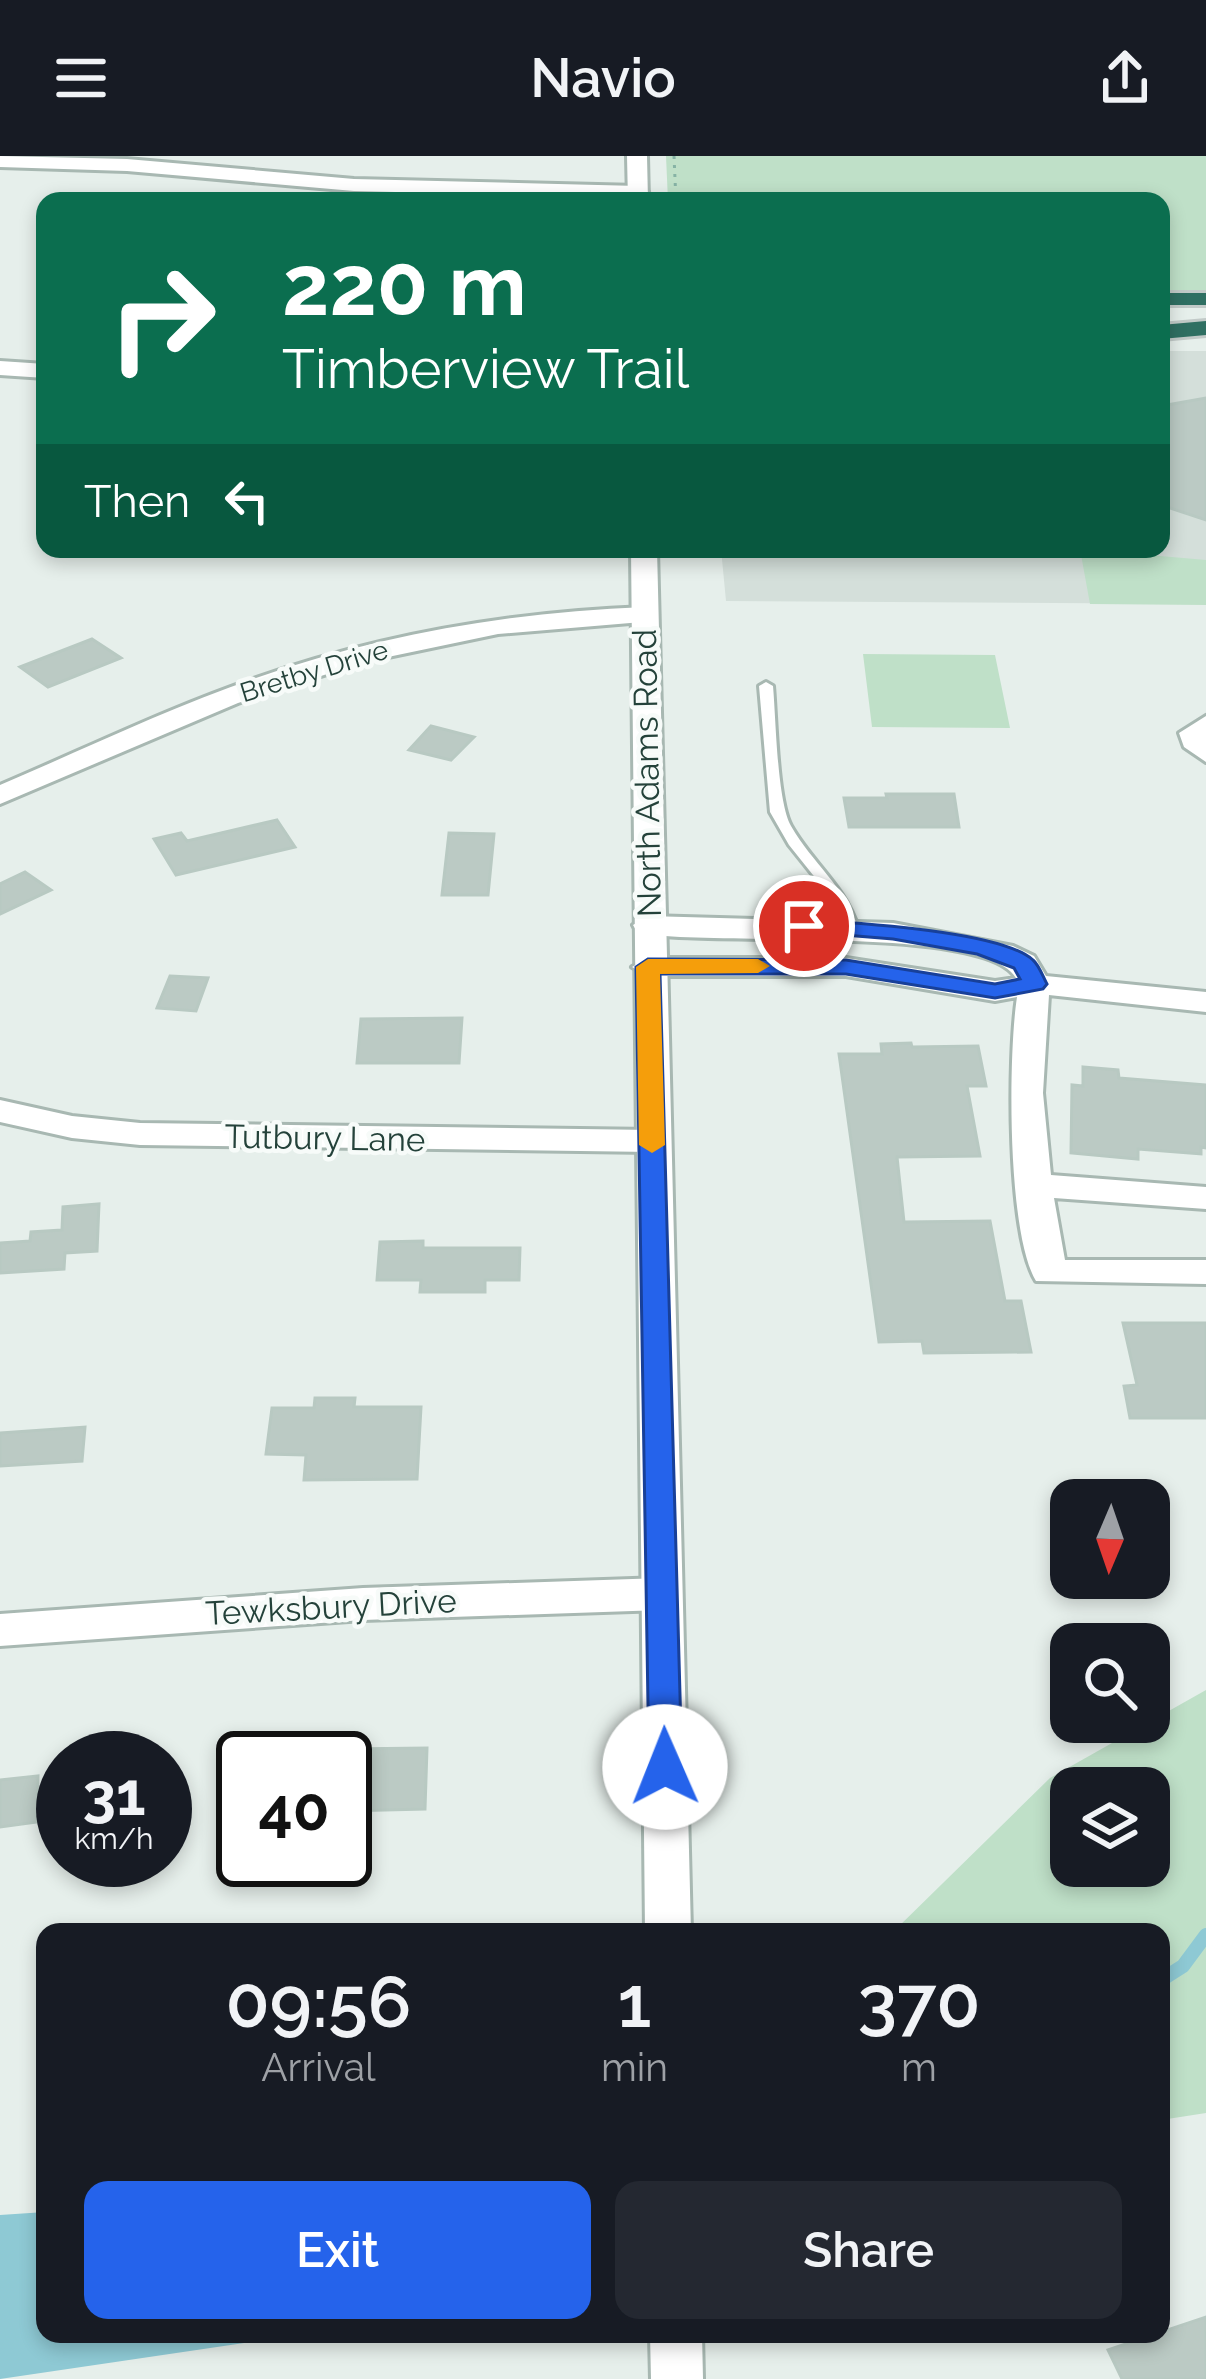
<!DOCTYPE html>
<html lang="en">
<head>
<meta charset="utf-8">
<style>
	body { margin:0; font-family:Raleway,sans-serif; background:#242831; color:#f1f3f6; height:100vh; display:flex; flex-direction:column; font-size:45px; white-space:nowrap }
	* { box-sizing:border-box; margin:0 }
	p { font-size:39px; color:#9ea1a6 }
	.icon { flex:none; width:66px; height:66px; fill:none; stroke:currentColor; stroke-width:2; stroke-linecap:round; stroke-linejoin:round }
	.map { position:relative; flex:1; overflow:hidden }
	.panel { position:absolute; left:36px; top:1767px; width:1134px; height:420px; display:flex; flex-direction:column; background:#171b24; border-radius:24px; box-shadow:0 6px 18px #0003 }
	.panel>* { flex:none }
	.hud { position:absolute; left:36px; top:36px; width:1134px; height:366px; border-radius:24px; box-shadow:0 6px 18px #0003; background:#0b6e4f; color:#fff; overflow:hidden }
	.needle { width:78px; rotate:182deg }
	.tools { position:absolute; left:1050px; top:1323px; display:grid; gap:24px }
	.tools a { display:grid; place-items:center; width:120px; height:120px; border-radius:24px; background:#171b24; box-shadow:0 6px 18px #0003; font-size:60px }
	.speed { position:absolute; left:36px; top:1575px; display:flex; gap:24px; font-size:60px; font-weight:700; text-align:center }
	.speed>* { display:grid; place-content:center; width:156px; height:156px; border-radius:50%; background:#171b24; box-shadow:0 6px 18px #0003; line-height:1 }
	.speed small { font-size:30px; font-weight:400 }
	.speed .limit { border:6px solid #111; border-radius:18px; background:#fff; color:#111 }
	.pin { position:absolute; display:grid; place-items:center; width:102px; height:102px; color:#fff; margin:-51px; border:6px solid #fff; border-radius:50%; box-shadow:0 3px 12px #0007 }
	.me { position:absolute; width:132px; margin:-66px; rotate:359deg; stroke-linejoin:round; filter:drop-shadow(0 0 9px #0008) }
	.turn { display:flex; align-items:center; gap:42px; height:252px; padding:0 48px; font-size:54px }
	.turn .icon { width:156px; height:156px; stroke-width:2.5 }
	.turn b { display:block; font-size:84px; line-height:102px }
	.then { display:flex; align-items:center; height:114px; padding:0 48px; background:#0003; gap:24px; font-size:45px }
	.eta { display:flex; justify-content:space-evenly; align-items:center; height:204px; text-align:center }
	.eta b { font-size:72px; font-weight:600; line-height:84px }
	.button { display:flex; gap:24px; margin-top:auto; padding:24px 48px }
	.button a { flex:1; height:138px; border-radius:24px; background:#2563eb; color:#fff; font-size:48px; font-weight:600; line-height:138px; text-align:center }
	.button a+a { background:#242831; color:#f1f3f6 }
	header { display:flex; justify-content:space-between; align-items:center; height:156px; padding:0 48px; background:#171b24; font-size:54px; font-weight:600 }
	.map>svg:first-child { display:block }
</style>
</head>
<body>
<header><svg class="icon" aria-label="menu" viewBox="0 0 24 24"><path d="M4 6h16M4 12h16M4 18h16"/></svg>Navio<svg class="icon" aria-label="share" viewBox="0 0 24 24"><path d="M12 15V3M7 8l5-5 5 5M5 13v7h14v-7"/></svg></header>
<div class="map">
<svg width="1206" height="2223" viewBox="0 0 1206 2223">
	<rect width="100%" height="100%" fill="#e6efeb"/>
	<path fill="#d4dfda" d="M1161 195H1206V448L726 445 721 393H1161Z"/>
	<path fill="#bfe0c8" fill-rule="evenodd" d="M666 0H1206V138H1161V45H668Z
		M1080 393 1206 404V449L1090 448Z
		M863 498 995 499 1010 572 872 571Z
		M1206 1534V1957L1161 1964V1776H893L1050 1622ZM1149 1632V1710H1071V1632Z"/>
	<path fill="#8ec9d4" d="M45 2056V2178H305L0 2223V2059Z"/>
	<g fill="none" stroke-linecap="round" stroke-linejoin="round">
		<path stroke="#8ec9d4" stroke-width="14" d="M1161 1824 1183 1810 1206 1779"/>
	</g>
	<path fill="#bbcac4" stroke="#b8c9c2" stroke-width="3" d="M1206 242V364L1161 349V250Z
		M92 483 121 502 48 531 20 511Z
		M431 570 474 581 451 604 409 594Z
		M886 638H954L959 671H849L844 642H887Z
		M277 664 295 691 176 719 154 683 181 677 187 685Z
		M449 677 494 678 488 739H442Z
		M25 716 51 734 0 758V728Z
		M170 820 208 822 196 855 157 852Z
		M462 862 459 907H357L361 863Z
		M911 887 912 891 978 890 986 930H967L980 1000 897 1001 904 1066 990 1065 1005 1145H1021L1031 1196 924 1197 922 1185 879 1186 839 898H882L881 888Z
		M1083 911 1118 914 1119 922 1206 929V992L1201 991V998L1138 993V1003L1071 997 1072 929 1083 930Z
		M99 1048 97 1095 65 1097 64 1113 0 1117V1087L30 1085 31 1076 62 1074 63 1051Z
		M423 1085V1092H520L519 1124H485V1136H420L421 1124H377L380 1086Z
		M1123 1167H1206V1262H1130L1124 1230 1137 1229Z
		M315 1242H355L354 1251H421L417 1323 304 1324 306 1299 266 1298 272 1252H314Z
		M85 1271 82 1305 0 1310V1277Z
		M427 1592 425 1653 345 1655V1593Z
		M38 1620 37 1666 0 1671V1624Z
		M1206 2161V2223H1122L1108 2194Z"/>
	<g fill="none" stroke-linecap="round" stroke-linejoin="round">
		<g stroke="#a8b8b2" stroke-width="6">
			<path id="service" d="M766 526 773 530C776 563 777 645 791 670 812 707 845 730 858 772L855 775H845L829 739 789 689 770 656 759 530Z"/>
		</g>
		<g stroke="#a8b8b2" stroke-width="6">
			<path id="minor" d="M0 0 127 3 354 23 638 30 648 36 638 42 354 35 127 15 0 11Z
				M0 205 45 208V222L0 219Z
				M645 451 658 459 654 465 498 478 364 506 238 547 0 648V629C85 593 168 552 256 522 382 478 512 456 645 451Z
				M1206 560V606L1184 591 1179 577Z
				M648 760 893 767 1013 790 1034 800 1046 820 1206 836V856L1049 839 1043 937 1051 1019 1206 1031V1053L1054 1042 1065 1104H1206V1128L1036 1125C1007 1077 1008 900 1017 841L995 845 846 820H648L632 811 648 802H846L995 825 1016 822C985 767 702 792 637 776L633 769Z
				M0 944 72 960 140 967 652 974 664 977 669 985 664 993 652 996 140 989 72 982 0 966Z
				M662 1422 676 1427 682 1438 676 1449 662 1454 363 1464 0 1490V1458L363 1432Z"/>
		</g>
		<g stroke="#a8b8b2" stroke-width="6">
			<path id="tertiary" d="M627 0H647L648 45H628Z
				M631 393H657L691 1776H645Z
				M650 2178H702L703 2223H651Z"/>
		</g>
		<g stroke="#c2cac8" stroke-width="6">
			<path id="motorway" d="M1161 137H1206V149H1161Z
				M1206 165V179L1161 183V169Z"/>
		</g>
		<path stroke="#86b3a5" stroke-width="3" stroke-dasharray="3 6" stroke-linecap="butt" d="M674 0 676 45"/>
		<use href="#service" fill="#fff" fill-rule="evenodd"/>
		<use href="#minor" fill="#fff" fill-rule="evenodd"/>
		<use href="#tertiary" fill="#fff" fill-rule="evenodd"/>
		<use href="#motorway" fill="#2f6f62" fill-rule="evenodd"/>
	</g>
	<path fill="#2563eb" stroke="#184099" stroke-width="3" d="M804 763C851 767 1000 774 1033 804 1039 809 1043 821 1047 828L1043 833 995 842 846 818H660L682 1611 677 1620 665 1624 653 1620 649 1611 636 811 648 803 846 804 995 828 1020 823 1014 812 977 798 893 783 796 775 792 770Z"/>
	<path fill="#f59e0b" d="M648 803H758L770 810 758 817 660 818 665 989 652 997 639 989 636 811Z"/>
	<g text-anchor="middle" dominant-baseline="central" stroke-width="9" stroke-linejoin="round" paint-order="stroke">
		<g font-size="27" fill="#24423a" stroke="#f7fbf9">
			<text transform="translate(314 515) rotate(-17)">Bretby Drive</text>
		</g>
		<g font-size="33" fill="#24423a" stroke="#f7fbf9">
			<text transform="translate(647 617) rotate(-91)">North Adams Road</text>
			<text transform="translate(325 982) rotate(1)">Tutbury Lane</text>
			<text transform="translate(331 1451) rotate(-3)">Tewksbury Drive</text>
		</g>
	</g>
</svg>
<div class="tools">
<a><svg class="needle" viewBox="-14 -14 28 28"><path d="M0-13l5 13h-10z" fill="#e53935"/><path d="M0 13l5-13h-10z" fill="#9ea1a6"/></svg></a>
<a><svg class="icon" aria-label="search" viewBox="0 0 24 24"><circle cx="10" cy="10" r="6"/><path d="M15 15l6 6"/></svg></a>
<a><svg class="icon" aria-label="layers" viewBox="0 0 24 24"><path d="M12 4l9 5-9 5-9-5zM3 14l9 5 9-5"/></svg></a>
</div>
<div class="speed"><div>31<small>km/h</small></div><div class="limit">40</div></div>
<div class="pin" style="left:804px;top:770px;background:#d93025"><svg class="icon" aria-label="arrive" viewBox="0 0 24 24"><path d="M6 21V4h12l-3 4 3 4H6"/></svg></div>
<svg class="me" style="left:665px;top:1611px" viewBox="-20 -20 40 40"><circle r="19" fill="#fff"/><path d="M0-13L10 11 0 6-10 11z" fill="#2563eb"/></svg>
<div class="hud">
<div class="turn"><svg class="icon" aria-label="right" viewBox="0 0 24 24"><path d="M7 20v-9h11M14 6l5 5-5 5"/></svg><div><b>220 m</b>Timberview Trail</div></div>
<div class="then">Then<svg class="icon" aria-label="left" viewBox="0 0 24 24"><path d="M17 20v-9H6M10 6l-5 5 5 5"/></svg></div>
</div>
<section class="panel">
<div class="eta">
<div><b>09:56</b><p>Arrival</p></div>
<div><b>1</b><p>min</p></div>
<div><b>370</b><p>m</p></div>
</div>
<div class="button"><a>Exit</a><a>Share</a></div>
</section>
</div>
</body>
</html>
